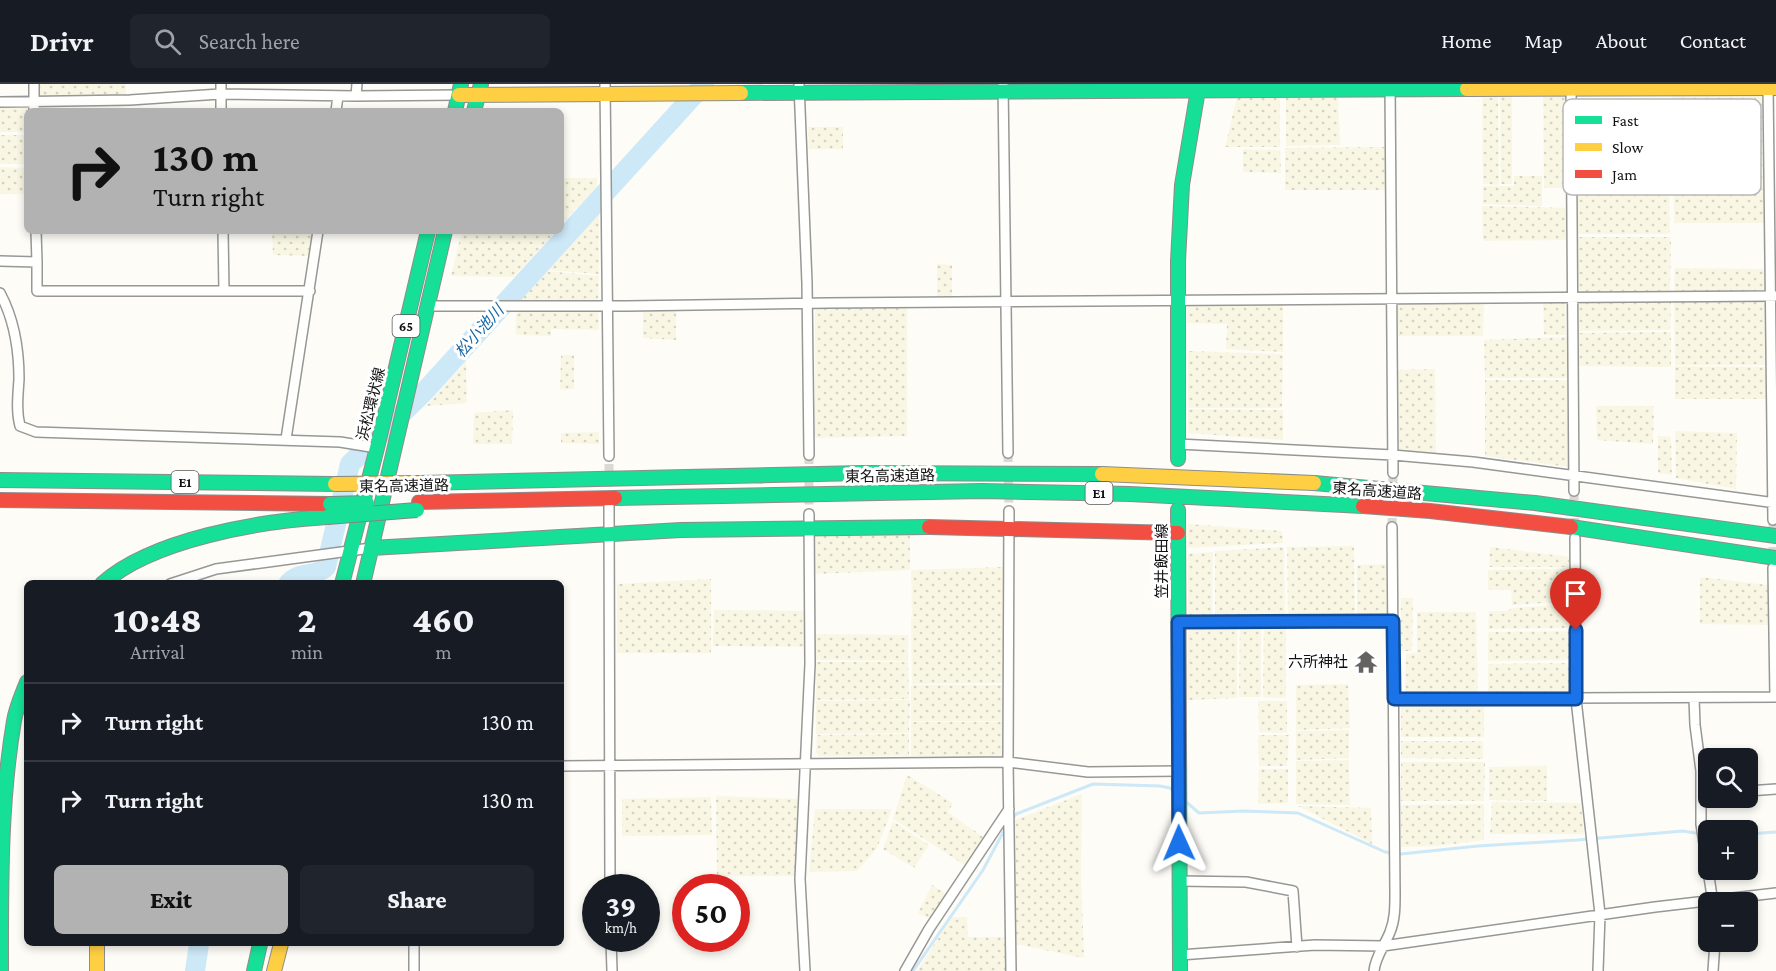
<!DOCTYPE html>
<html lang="en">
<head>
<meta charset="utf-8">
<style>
	body { margin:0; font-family:"Crimson Pro","Noto Sans JP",serif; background:#20242c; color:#f1f3f6; height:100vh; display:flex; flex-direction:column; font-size:22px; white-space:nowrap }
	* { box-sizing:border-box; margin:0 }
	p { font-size:20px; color:#9ea1a6 }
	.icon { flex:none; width:33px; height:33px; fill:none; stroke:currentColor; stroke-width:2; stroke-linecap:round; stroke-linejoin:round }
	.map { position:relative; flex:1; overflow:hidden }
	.details { position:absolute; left:24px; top:496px; width:540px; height:366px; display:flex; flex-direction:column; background:#171b24; border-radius:9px; box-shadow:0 3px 9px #0003 }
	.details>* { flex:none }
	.banner { position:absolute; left:24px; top:24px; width:540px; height:126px; border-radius:9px; box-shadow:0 3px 9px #0003; background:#b2b2b3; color:#111; overflow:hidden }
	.fabs { position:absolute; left:1698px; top:664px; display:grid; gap:12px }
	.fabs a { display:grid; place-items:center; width:60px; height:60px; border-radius:9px; background:#171b24; box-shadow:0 3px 9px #0003; font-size:30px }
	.speed { position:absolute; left:582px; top:790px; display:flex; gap:12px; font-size:30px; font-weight:700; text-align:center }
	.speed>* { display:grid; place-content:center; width:78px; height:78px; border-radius:50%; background:#171b24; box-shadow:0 3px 9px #0003; line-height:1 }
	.speed small { font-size:15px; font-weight:400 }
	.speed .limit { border:9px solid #d22; background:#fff; color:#111 }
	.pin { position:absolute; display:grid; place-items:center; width:51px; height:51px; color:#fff; margin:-62px -26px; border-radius:50% 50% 50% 0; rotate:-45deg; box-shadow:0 0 6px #0007 }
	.pin .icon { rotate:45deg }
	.me { position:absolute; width:66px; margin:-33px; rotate:359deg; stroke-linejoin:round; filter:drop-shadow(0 0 4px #0008) }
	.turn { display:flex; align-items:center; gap:21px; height:126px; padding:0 30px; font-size:27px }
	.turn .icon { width:78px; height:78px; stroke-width:2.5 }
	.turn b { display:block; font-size:42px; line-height:51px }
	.eta { display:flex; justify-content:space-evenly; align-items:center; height:102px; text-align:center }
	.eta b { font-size:36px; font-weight:800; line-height:42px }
	.primary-button { display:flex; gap:12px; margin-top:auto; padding:12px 30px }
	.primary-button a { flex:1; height:69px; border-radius:9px; background:#b2b2b3; color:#111; font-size:24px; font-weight:800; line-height:69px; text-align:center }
	.primary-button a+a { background:#20242c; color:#f1f3f6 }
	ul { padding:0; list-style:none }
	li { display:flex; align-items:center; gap:18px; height:78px; padding:0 30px; border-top:2px solid #363941 }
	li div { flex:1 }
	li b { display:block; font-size:22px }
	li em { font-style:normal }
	header { display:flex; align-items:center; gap:36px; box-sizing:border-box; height:84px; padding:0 30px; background:#171b24; border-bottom:2px solid #363941 }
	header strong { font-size:28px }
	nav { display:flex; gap:33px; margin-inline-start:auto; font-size:21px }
	.search { width:420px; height:54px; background:#20242c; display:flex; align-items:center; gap:15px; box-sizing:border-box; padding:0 21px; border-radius:9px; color:#9ea1a6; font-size:22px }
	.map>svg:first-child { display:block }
</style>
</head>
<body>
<header>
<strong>Drivr</strong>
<div class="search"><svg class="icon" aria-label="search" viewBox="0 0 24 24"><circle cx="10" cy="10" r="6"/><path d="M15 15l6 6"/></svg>Search here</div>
<nav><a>Home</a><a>Map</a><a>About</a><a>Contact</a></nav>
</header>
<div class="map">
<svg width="1776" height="887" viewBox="0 0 1776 887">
	<defs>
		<pattern id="farmland-dots" width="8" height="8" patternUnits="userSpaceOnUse" patternTransform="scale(1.5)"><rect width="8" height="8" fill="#f9f7e4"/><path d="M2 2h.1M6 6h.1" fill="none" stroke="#d4d3c3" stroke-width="1.8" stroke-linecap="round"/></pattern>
	</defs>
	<rect width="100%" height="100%" fill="#fdfcf7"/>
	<path fill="url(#farmland-dots)" d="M38 0H126V12H38Z
		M1672 9H1762L1764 139H1674Z
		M1565 10 1567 104H1544L1543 11Z
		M1338 11 1340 61 1286 62V12Z
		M1498 11 1499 101 1483 100 1482 12Z
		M1512 11V100H1501L1500 12Z
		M1237 13H1280V63H1225Z
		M124 21V27H38V22Z
		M0 22H30V27H27V48H0Z
		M808 43H843V65H809Z
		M0 51H27V80H0Z
		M1385 63V106H1285V64Z
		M1243 65 1280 66 1281 89 1243 88Z
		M0 83 27 84V110H0Z
		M1514 92H1542V122L1483 120V102H1514Z
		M561 94H597V103L563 138H561Z
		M1577 97 1669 98 1670 150H1577Z
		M1482 122 1567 124 1566 156 1483 157Z
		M599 127V190L546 186Z
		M272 147H313L309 172 273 171Z
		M462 147H556L514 193 451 192Z
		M1577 153H1671L1670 208H1579Z
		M937 180 952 181V214H937Z
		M1675 184 1766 185 1767 207H1674Z
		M545 187 599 192 598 219H515Z
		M1764 217 1767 220V281H1675L1674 218Z
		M1480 218 1484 221 1483 252H1398V219Z
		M1543 218H1565L1566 251H1544Z
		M1578 218H1671L1670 246 1578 247Z
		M1283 220V268L1226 265 1227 240 1187 239 1188 221Z
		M907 223V352L815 354V228L817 224Z
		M676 224V256L643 254V225Z
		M519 226H598L599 246 551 245V252L516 251V230Z
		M1671 248V283L1578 282V249Z
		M1567 253V294H1485L1484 256Z
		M1188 267 1283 270 1282 324H1188Z
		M561 271H574V305L560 306Z
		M466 278 467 319 426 322Z
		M1675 282 1767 283V315H1675Z
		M1435 285 1436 369 1399 365 1398 286Z
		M1485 296H1568L1569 383 1485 372Z
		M1654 322 1653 360 1597 356 1596 322Z
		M1188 325 1283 326V356L1188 349Z
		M513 326 512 360H473L474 329Z
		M1675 347 1737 349 1736 405 1676 394Z
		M599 348V360L561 359V349Z
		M1658 352 1671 353 1672 391 1658 389Z
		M1188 440 1282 447 1283 459 1188 464Z
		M910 449V486L815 490V450Z
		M1354 462 1355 533 1288 532 1287 463Z
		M1284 463 1285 532H1215V467Z
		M1490 463 1569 473V483H1489Z
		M1213 468 1212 533 1188 534V470Z
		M1387 480 1388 533H1357V481Z
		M1004 483V599L912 600 911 534 924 533H912L911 486Z
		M1571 485 1570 517 1512 521 1511 506H1488V486Z
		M1700 493 1768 501 1769 541 1700 540Z
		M711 495V569H617V500Z
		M1401 514H1413L1412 567H1400Z
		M1571 520V544L1488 545 1489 527H1507L1512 524Z
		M714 526 805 527V563L713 562Z
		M1417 528H1476L1478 611H1405L1406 570 1417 569Z
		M1240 542H1261V613H1239Z
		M1237 543V614L1187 616 1188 544Z
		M1264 543H1286V614L1263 613Z
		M1572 547V576L1488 577V548Z
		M816 550 908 551V577L816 576Z
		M816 578H908L909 615 816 616Z
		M1571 579V610L1488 608V580Z
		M1348 600 1350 644 1296 646V601Z
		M911 601H1004L1005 637H911Z
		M910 616 909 649 816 650V617Z
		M1258 617H1287V649L1259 648Z
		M1401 620 1484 621V653H1401Z
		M911 638H1004V673L911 672Z
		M1349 646V674L1296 676V647Z
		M909 650V672H819L816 668 817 651Z
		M1258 651H1289L1287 682H1259Z
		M1401 657H1483V675L1401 674Z
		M1349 676 1350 721 1296 720V677Z
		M1401 678H1485L1484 717H1401Z
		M1547 682V717L1489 716V683Z
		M1259 685H1288V719L1258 720Z
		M907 691 953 719 948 728 986 755 966 782 893 735Z
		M1082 710 1081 790 1084 874 1016 860 1015 736Z
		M716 712 801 715 795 792H717Z
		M711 713 712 751 622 752V715Z
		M1492 718 1581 719 1584 750H1490Z
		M1484 720V756L1437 762 1401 763V721Z
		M1298 722 1371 724 1372 760Z
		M815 725H892L877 764 857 787 809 788Z
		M893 737 929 761 914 784 883 765Z
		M932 801 947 810 930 835 918 829Z
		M952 833H967L968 853H1006L1007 887H917Z"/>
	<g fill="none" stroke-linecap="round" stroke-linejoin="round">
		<path stroke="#cde8f7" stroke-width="3" d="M1185 717 1199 729 1244 727 1298 729 1385 768 1401 770 1478 762 1577 756 1683 747 1708 751
			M1012 735 1016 730 1093 700 1160 702 1170 704 1175 708
			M1748 750 1776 748
			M913 887 983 786 1006 743"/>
		<path stroke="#cde8f7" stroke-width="20" d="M288 500C299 486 315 494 326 483L350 380 424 308 704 0
			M195 887 199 860"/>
		<path stroke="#dad9d4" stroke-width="9" stroke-dasharray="9 4.5" stroke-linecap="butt" d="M1008 369 1009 427
			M809 371V430
			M1574 407 1575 446
			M609 416V372
			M1773 436V476
			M1392 443 1393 389"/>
		<g stroke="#979795" stroke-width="12">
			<path id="street" d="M34 0V27
				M221 0V27
				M357 0 356 12 459 11
				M605 0 609 372
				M799 0 807 199 809 371
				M1003 0 1008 369
				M1390 0 1393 389
				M1571 1 1574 407
				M1768 1 1773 436
				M0 18 130 16 220 10 356 12
				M336 27 338 12
				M223 147 224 207
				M0 177 37 178 36 147
				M37 178V207H310
				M0 209C14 235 19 266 19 295 18 311 16 327 20 342L36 348 340 358 377 364
				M426 222H627L828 219 1776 212
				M286 355 318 147
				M1178 360 1393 371 1473 378 1776 419
				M609 422 610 804
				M1009 427 1008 678 1011 887
				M1575 454 1576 615 1600 830 1598 887
				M1773 484 1775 613
				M170 500 216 485 371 464
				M1178 539 1393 537
				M1694 614 1695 641 1701 687V740L1713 819
				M1393 615 1776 613
				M561 682 1008 678 1088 688 1178 687
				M1748 707 1776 705
				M1179 797 1246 798 1293 807 1297 863
				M611 855 612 887
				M1180 871 1315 861 1383 862 1655 823 1776 809
				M414 887V860
				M805 887 800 795 810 580 809 430
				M905 887 929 845 1009 725
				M1374 887C1375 873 1385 861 1390 848 1395 836 1395 823 1395 810L1392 443
				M1713 887 1715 858"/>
		</g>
		<g stroke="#8e8d8b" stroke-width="16">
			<path id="fast" d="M741 9 1467 5
				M455 27 461 0
				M474 27 481 0
				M1178 375V177L1182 101 1199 0
				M0 396 335 400
				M420 399 863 389 1102 390
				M1314 399 1535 419 1776 452
				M615 414 982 407 1130 410 1363 422
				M1178 426 1180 887
				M1571 443 1776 474
				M371 464 681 446 929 443
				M102 500C152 455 261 437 327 433
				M342 500 377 364 428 147
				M363 500 445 147
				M1 887C1 804 0 719 14 637 16 624 22 611 27 598
				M254 887 260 860"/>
		</g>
		<g stroke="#8e8d8b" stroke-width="16">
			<path id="slow" d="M1467 5 1776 4
				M459 11 741 9
				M1102 390 1314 399
				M97 860V887
				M274 887 281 860"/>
		</g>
		<g stroke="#8e8d8b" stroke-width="16">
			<path id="jam" d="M0 416 330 420
				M419 418 615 414
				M1363 422 1430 427 1571 443
				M929 443 1178 449"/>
		</g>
		<use href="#street" stroke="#fffffe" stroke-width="9"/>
		<use href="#fast" stroke="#16e098" stroke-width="14"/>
		<use href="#slow" stroke="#ffcf43" stroke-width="14"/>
		<use href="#jam" stroke="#f24e42" stroke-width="14"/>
		<g stroke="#858482" stroke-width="16" stroke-linecap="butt">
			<path id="fast-bridge" d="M330 420 367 419
				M327 433 417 426"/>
		</g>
		<g stroke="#858482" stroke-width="16" stroke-linecap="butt">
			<path id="slow-bridge" d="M335 400 420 399"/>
		</g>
		<use href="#fast-bridge" stroke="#16e098" stroke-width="14"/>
		<use href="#slow-bridge" stroke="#ffcf43" stroke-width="14"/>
	</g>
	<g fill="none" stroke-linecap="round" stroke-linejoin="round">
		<g stroke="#114b97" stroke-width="15">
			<path id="route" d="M1179 759 1178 538 1393 537 1394 615H1576V546"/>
		</g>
		<use href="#route" stroke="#1a73e8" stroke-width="10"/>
	</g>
	<defs>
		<g id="temple-bare" transform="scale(1.8)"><path d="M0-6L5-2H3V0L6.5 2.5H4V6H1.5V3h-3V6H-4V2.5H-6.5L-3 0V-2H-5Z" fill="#646362" stroke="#fff" stroke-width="2.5" paint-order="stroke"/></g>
	</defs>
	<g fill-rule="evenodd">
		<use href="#temple-bare" x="1366" y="578"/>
	</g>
	<g text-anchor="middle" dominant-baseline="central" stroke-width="6" stroke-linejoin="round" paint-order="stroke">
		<g fill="#fff" stroke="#585858" stroke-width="1.5">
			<rect x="392.5" y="231" width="27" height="22" rx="4.5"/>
			<rect x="171.5" y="387" width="27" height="22" rx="4.5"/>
			<rect x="1085.5" y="398" width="27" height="22" rx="4.5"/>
		</g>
		<g font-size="14" font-weight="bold" fill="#111">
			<text x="406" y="242">65</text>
			<text x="185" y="398">E1</text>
			<text x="1099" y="409">E1</text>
		</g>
		<g font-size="15" fill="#111" stroke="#fff">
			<text transform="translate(371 320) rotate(-76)">浜松環状線</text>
			<text transform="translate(890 392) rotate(-1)">東名高速道路</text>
			<text transform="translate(404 402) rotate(-1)">東名高速道路</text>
			<text transform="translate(1377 407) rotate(4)">東名高速道路</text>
			<text transform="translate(1162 477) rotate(-90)">笠井飯田線</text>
		</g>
		<g font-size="15" fill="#111" stroke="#fff" text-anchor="end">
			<text x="1348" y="578">六所神社</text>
		</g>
		<g font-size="16" font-style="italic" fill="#1768a6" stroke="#fff">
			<text transform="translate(479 247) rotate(-48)">松小池川</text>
		</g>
	</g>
	<rect x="1563" y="15" width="198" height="96" rx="9" fill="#fff" stroke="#b8b8b8" stroke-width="1.5"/>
	<rect x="1575" y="32" width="27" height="8" fill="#16e098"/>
	<rect x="1575" y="59" width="27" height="8" fill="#ffcf43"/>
	<rect x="1575" y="86" width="27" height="8" fill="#f24e42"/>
	<g font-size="16" fill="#111">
		<text x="1612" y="42">Fast</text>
		<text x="1612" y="69">Slow</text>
		<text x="1612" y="96">Jam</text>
	</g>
</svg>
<div class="fabs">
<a><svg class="icon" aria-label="search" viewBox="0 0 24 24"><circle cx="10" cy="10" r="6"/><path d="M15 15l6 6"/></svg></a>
<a>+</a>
<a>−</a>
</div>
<div class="speed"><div>39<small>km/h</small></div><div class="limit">50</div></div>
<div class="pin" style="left:1576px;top:546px;background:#d93025"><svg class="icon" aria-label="arrive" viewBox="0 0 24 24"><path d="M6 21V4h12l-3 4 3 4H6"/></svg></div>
<svg class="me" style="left:1179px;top:759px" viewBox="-20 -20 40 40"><path d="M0-17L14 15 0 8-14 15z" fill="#1a73e8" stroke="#fff" stroke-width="4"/></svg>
<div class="banner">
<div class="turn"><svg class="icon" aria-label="right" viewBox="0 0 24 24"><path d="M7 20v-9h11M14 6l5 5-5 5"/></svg><div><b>130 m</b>Turn right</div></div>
</div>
<section class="details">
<div class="eta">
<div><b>10:48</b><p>Arrival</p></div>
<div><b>2</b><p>min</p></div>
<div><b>460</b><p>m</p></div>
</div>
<ul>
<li><svg class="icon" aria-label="right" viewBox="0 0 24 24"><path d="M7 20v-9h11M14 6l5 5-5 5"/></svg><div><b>Turn right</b></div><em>130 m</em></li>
<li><svg class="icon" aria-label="right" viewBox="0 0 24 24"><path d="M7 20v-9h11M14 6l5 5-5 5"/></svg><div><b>Turn right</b></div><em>130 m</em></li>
</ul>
<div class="primary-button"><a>Exit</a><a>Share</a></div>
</section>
</div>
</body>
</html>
